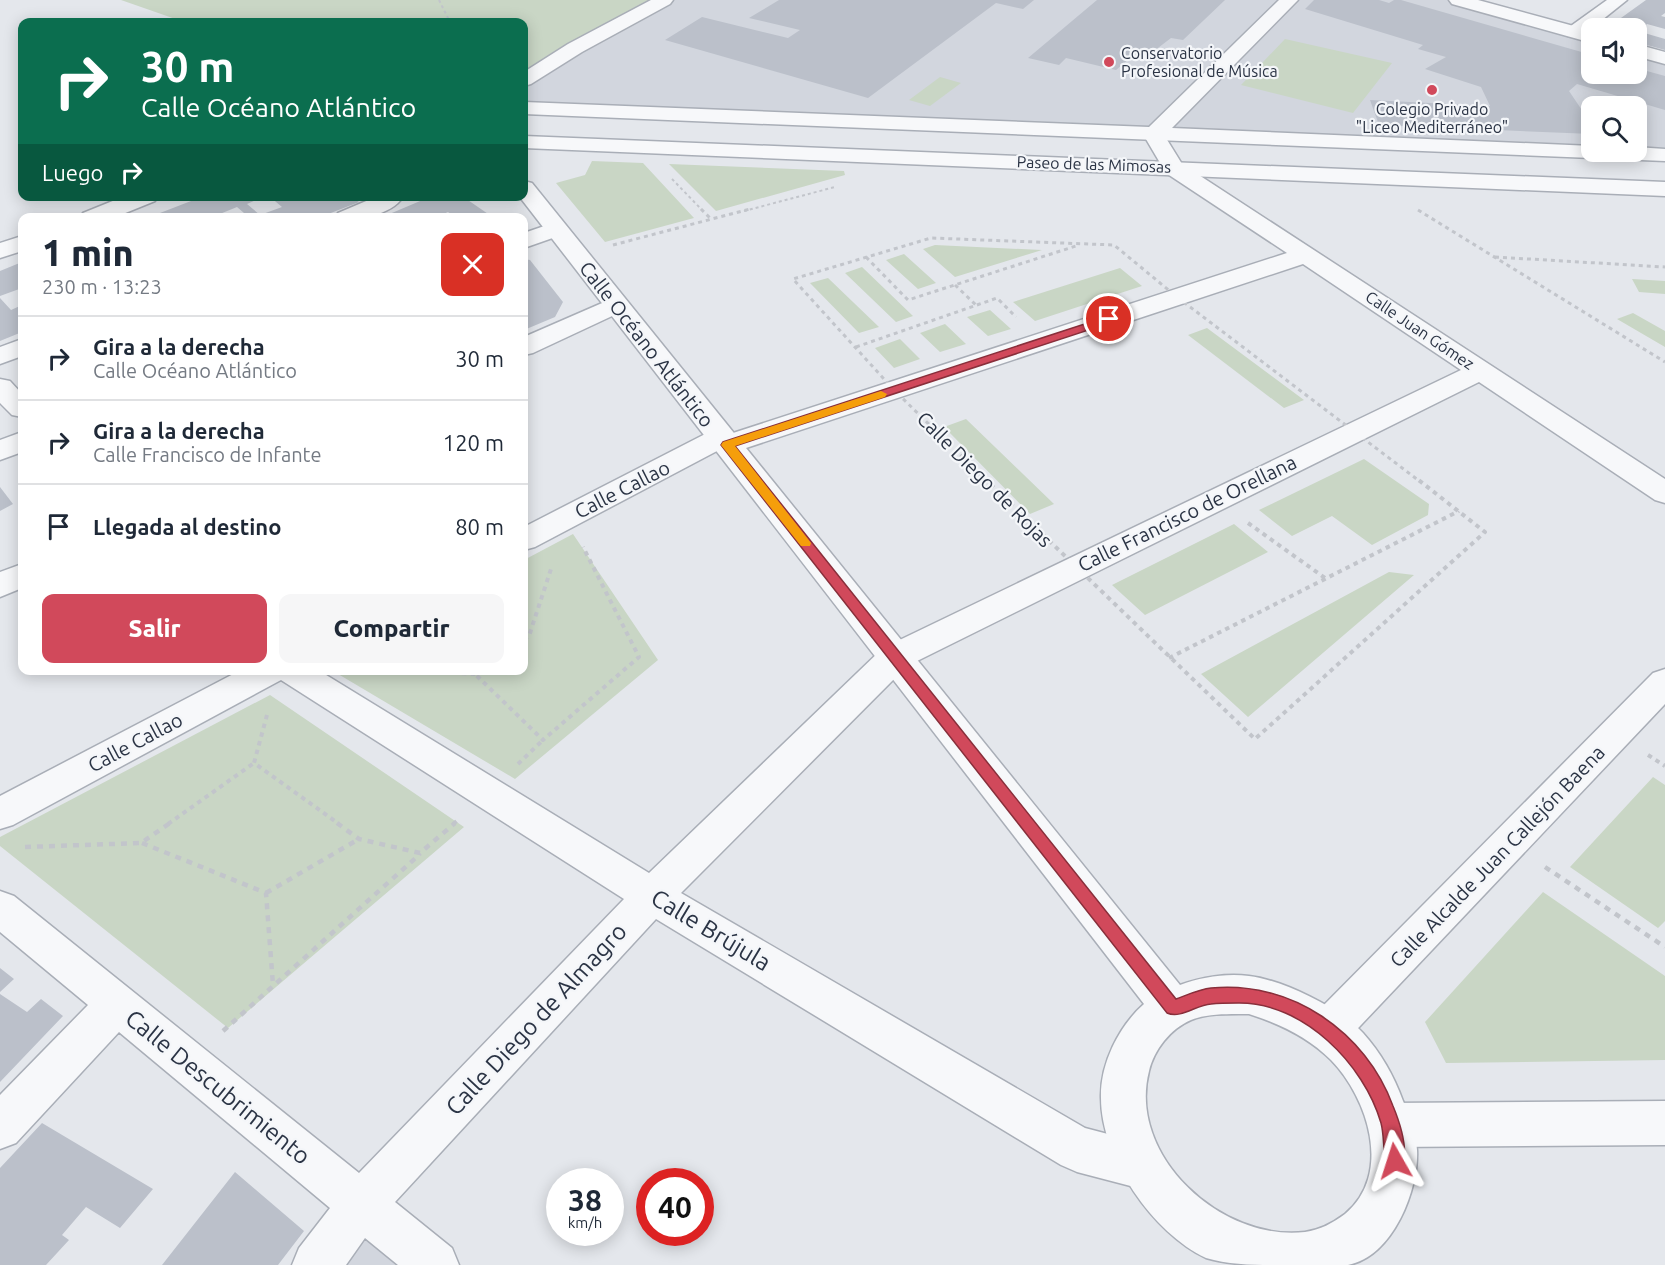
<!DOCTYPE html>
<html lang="es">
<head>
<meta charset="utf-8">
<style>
	body { margin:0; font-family:Ubuntu,sans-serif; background:#f6f6f7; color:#1f2937; height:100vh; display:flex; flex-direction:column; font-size:22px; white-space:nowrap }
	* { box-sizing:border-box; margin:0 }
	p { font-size:20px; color:#747a83 }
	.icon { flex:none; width:33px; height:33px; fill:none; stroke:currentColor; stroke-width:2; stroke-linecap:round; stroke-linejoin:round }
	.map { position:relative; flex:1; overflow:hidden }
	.sheet { position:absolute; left:18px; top:213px; width:510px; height:462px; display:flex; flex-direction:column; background:#fff; border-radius:12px; box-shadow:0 3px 15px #0003 }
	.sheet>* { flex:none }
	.banner { position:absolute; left:18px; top:18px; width:510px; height:183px; border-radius:12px; box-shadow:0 3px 15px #0003; background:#0b6e4f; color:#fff; overflow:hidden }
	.controls { position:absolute; left:1581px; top:18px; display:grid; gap:12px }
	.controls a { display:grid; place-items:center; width:66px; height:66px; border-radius:12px; background:#fff; box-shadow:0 3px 15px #0003; font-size:30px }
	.speed { position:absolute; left:546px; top:1168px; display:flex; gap:12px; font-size:30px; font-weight:700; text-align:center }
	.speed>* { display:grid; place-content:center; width:78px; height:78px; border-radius:50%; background:#fff; box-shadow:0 3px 15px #0003; line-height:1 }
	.speed small { font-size:15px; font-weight:400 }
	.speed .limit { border:9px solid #d22; background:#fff; color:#111 }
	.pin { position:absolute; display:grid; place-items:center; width:51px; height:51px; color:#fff; margin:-26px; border:3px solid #fff; border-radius:50%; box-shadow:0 2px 6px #0007 }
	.me { position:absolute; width:66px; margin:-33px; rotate:354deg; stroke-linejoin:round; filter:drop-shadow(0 0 4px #0008) }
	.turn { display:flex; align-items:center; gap:21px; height:126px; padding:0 24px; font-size:27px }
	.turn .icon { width:78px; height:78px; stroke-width:2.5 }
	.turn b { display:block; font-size:42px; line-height:51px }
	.then { display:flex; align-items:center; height:57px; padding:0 24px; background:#0003; gap:12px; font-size:22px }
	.round { display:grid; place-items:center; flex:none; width:63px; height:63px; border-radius:12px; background:#f6f6f7 }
	.overview { display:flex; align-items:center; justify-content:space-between; height:102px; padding:0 24px }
	h1 { font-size:36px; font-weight:800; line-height:45px }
	.action { display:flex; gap:12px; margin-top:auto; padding:12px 24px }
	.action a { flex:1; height:69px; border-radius:12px; background:#d1495b; color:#fff; font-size:24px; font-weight:800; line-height:69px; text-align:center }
	.action a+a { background:#f6f6f7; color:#1f2937 }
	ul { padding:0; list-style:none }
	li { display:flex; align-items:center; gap:18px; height:84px; padding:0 24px; border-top:2px solid #e0e1e3 }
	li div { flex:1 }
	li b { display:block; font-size:22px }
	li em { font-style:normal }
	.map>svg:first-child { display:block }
</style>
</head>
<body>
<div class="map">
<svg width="1665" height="1265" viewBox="0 0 1665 1265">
	<rect width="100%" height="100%" fill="#e4e7ec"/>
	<path fill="#d2d6de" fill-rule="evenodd" d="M664 0H1458L1591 37 1592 74H1636L1637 50 1665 58V155L524 108V80L575 48ZM1592 106H1636V152H1592Z
		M361 1205 435 1265H316Z"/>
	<path fill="#c9d6c5" d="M121 0H664L575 48 524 80V22H184Z
		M1285 39 1392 63 1353 113 1241 85Z
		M940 77 961 83 930 106 909 100Z
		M592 161 643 163 694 218 605 242 556 183 585 175Z
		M669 164 844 171 845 175 716 211Z
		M935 245 1042 250 955 277 923 249Z
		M904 254 936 283 918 289 886 260Z
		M862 267 913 316 896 322 845 273Z
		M1120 268 1142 286 1035 321 1013 302Z
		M828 278 879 327 859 333 810 283Z
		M1632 279 1665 281V294L1639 292Z
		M990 310 1011 329 988 336 967 317Z
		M1633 313 1665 331V347L1617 319Z
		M945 324 966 344 940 352 920 333Z
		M1207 328 1304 400 1284 408 1188 335Z
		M900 339 920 359 894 368 875 348Z
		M966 419 1054 504 1030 514 944 427Z
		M1364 459 1429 504 1428 515 1372 545 1332 516 1292 536 1259 510Z
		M1234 524 1268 552 1145 615 1112 585Z
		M573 534 658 660 515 779 333 671 524 670V560Z
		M1389 572 1414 575 1248 717 1201 674Z
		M270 695 464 827 228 1028 0 846V837Z
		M1653 777 1665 785V921L1658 928 1570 867Z
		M1543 892 1665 976V1060L1446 1063 1425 1022Z"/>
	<path fill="#bbc0ca" d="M779 0H1034L1023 9 996 3 868 98 665 40 702 17 788 38 800 30 749 18Z
		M1097 0H1225L1183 40 1171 38 1154 51 1141 49 1116 70 1066 58 1059 65 1028 58Z
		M1314 0H1379L1389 3 1394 0H1401L1592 55V74H1636V68L1665 76V110L1577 84 1569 91 1592 125V134L1379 125 1370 100 1490 106 1481 87 1425 69 1446 57 1418 49 1423 45 1305 9Z
		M1646 0H1665V13L1661 16 1665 17V29L1647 24 1641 29 1644 30 1641 32 1665 39V50L1636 42V28H1607Z
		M204 196H265L247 204 260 215 282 207 269 196H350L359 202 318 218H232L244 213 237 207 210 218H147Z
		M432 196H462L494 218H456L448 212 434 218H380Z
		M524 259 530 260 563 302 555 317 524 330V271L527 269 524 267Z
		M22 262V288L0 296V271Z
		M0 298 11 310 22 305V332L0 341Z
		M0 487 13 504 0 511Z
		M0 968 14 979 0 992Z
		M0 994 27 1012 41 999 63 1016 0 1082Z
		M42 1123 153 1189 120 1228 86 1207 62 1235 69 1240 46 1265H0V1168Z
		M235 1172 304 1231 278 1265H162Z"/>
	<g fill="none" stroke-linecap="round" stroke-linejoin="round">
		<g stroke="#a9aeb7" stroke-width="3">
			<path id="minor" d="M1607 0H1627L1582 36H1568L1566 32 1568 28Z
				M1154 128 1161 130 1182 164 1665 479V503L1655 500 1479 382 907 666 681 893 1085 1128 1142 1143 1158 1150 1165 1166 1158 1182 1142 1189 1077 1172 1061 1165 656 919 395 1202 452 1248 459 1265H398L365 1238 346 1265H292L299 1248 330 1208 119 1032 16 1143 0 1149V1095L88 1005 0 932V891L14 896 359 1173 624 899 281 680 13 825 0 829V796L241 670H318L649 873 883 648 1461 370 1303 264 737 451 727 454 717 451 535 547 524 550V527L711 431 721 428 733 433 1287 253 1166 173 1143 134 1147 130Z
				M378 196H404C389 218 358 218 335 218L338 213Z
				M556 222 564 224 568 229 564 234 524 248V233Z
				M616 297 625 300 629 305 625 310 533 353 524 355V337Z
				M22 339V356L0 364V347Z
				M0 379 10 381 22 394V417L12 415 0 403Z
				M22 432V452L0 460V440Z
				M22 564V588L0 597V572Z
				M1665 669V704L1343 1044 1328 1050 1313 1044 1307 1030 1313 1016 1653 673Z
				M1665 1101V1145L1391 1147 1375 1141 1369 1125 1375 1109 1391 1103Z"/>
		</g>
		<g stroke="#a9aeb7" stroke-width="3">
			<path id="tertiary" d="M651 0H673L670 4 582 52 531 84 524 86V72L568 44Z
				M1279 0H1298L1172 128 1592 146V152H1636V147L1665 149V161L524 114V102L1149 127Z
				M1449 0H1478L1592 31V43L1452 4Z
				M1636 44 1665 52V64L1636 56Z
				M524 136 1665 182V196L524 148Z
				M524 181 532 183 1180 985C1201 977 1227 973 1249 976 1283 980 1340 1008 1363 1033 1381 1053 1394 1076 1403 1101 1410 1116 1416 1133 1417 1150 1419 1189 1393 1257 1348 1265 1326 1265 1300 1265 1279 1265 1254 1265 1229 1265 1206 1258 1153 1233 1101 1158 1101 1098 1100 1064 1119 1026 1144 1004L519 196H524ZM1249 1014C1280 1024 1308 1037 1331 1060 1368 1098 1393 1174 1345 1214 1333 1223 1320 1230 1305 1232 1222 1242 1127 1156 1149 1071 1154 1050 1170 1029 1191 1020 1208 1013 1231 1014 1249 1014Z
				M125 196H158L155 201 113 218H80L83 213Z
				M22 236V251L0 258V243Z"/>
		</g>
		<path stroke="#c2c5cb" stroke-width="2" stroke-dasharray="3 3" stroke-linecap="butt" d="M439 0 450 22
			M672 179 703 211
			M744 211 835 187"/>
		<path stroke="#c2c5cb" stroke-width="3" stroke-dasharray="4 4" stroke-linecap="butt" d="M701 209 711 219
			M1418 210 1665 362
			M613 245 750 209
			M866 257 908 300 1079 245
			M1495 257 1665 267
			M955 285 976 305
			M856 347 997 298 1016 317
			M986 480 894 390 793 279 931 238 1114 245 1177 297 1418 480"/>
		<path stroke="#c2c5cb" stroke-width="4" stroke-dasharray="4.5 4.5" stroke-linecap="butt" d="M984 478 1255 739 1485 532 1416 478
			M1248 523 1325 578
			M524 640 529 636 552 566
			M1169 658 1459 511
			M408 670 475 674
			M480 670 475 674 543 740 639 657 583 547
			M267 715 254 763 339 824
			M1648 755 1665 766
			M518 764 543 740
			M168 824 254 763
			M453 824 458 820"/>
		<path stroke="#c2c5cb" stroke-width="4.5" stroke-dasharray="6 6" stroke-linecap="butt" d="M337 823 359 839 420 853 455 823
			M142 843 266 893 273 985
			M25 847 141 843 170 823
			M1545 867 1665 947
			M266 893 359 839
			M223 1031 420 854"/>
		<use href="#minor" fill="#f7f8fa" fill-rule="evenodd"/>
		<use href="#tertiary" fill="#f7f8fa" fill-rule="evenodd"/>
	</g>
	<path fill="#d1495b" stroke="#882f3b" stroke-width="1.5" d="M1109 316 1114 319 1113 322 735 446 1176 999C1187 995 1200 989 1211 988 1291 980 1366 1032 1393 1106 1400 1123 1409 1150 1402 1168L1395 1171 1388 1168C1382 1154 1385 1138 1381 1123 1364 1064 1303 1002 1238 1003 1229 1003 1220 1003 1211 1004 1196 1005 1181 1019 1167 1013L721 445 723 442Z"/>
	<path fill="#f59e0b" d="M881 391 887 394 885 397 735 446 811 543 810 546H801L721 445 723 442Z"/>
	<g fill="#d1495b" stroke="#f4f6f9" stroke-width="2">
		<circle cx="1109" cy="62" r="6"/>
		<circle cx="1432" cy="90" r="6"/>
	</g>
	<g text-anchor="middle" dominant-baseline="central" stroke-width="4.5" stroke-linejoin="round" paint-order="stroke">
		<g font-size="16" fill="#2b3445" stroke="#f4f6f9" text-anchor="start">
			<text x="1121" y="53">Conservatorio<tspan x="1121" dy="18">Profesional de Música</tspan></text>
			<text x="1432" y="109" text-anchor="middle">Colegio Privado<tspan x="1432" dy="18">"Liceo Mediterráneo"</tspan></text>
		</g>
		<g font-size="16" fill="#2b3445" stroke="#f4f6f9">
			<text transform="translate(1094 164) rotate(2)">Paseo de las Mimosas</text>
			<text transform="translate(1420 330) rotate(34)">Calle Juan Gómez</text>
		</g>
		<g font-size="20" fill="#2b3445" stroke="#f4f6f9">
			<text transform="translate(647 344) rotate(52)">Calle Océano Atlántico</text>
			<text transform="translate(985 479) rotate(45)">Calle Diego de Rojas</text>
			<text transform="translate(622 489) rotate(-27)">Calle Callao</text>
			<text transform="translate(1187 513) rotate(-26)">Calle Francisco de Orellana</text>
			<text transform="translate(135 742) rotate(-28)">Calle Callao</text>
			<text transform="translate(1497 856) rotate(-46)">Calle Alcalde Juan Callejón Baena</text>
		</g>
		<g font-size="24" fill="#2b3445" stroke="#f4f6f9">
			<text transform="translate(711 930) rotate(31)">Calle Brújula</text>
			<text transform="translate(536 1019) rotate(-47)">Calle Diego de Almagro</text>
			<text transform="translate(218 1087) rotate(39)">Calle Descubrimiento</text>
		</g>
	</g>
</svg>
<div class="controls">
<a><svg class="icon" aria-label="sound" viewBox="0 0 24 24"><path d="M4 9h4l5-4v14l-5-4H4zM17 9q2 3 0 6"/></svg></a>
<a><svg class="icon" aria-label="search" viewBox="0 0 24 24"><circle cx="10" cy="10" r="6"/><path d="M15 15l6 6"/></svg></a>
</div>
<div class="speed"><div>38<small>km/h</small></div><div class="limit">40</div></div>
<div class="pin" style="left:1109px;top:319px;background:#d93025"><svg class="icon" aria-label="arrive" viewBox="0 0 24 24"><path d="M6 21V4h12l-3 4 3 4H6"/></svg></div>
<svg class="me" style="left:1395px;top:1161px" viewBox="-20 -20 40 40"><path d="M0-17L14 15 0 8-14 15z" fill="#d1495b" stroke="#fff" stroke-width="4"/></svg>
<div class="banner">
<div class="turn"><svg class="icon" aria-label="right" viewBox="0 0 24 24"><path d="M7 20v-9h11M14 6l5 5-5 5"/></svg><div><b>30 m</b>Calle Océano Atlántico</div></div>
<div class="then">Luego<svg class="icon" aria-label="right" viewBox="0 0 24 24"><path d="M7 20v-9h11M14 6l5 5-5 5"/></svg></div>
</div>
<section class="sheet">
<div class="overview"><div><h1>1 min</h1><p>230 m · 13:23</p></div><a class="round" style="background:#d93025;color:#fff"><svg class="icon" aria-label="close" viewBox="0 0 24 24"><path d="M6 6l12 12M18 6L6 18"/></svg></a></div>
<ul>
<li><svg class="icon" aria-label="right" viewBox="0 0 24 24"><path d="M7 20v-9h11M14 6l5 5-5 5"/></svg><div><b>Gira a la derecha</b><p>Calle Océano Atlántico</p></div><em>30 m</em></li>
<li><svg class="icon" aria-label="right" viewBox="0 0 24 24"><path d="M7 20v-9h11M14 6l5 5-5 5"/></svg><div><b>Gira a la derecha</b><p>Calle Francisco de Infante</p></div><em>120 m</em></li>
<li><svg class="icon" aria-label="arrive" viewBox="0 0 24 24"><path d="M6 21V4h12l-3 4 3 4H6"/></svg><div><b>Llegada al destino</b></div><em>80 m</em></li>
</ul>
<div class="action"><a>Salir</a><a>Compartir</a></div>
</section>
</div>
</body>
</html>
